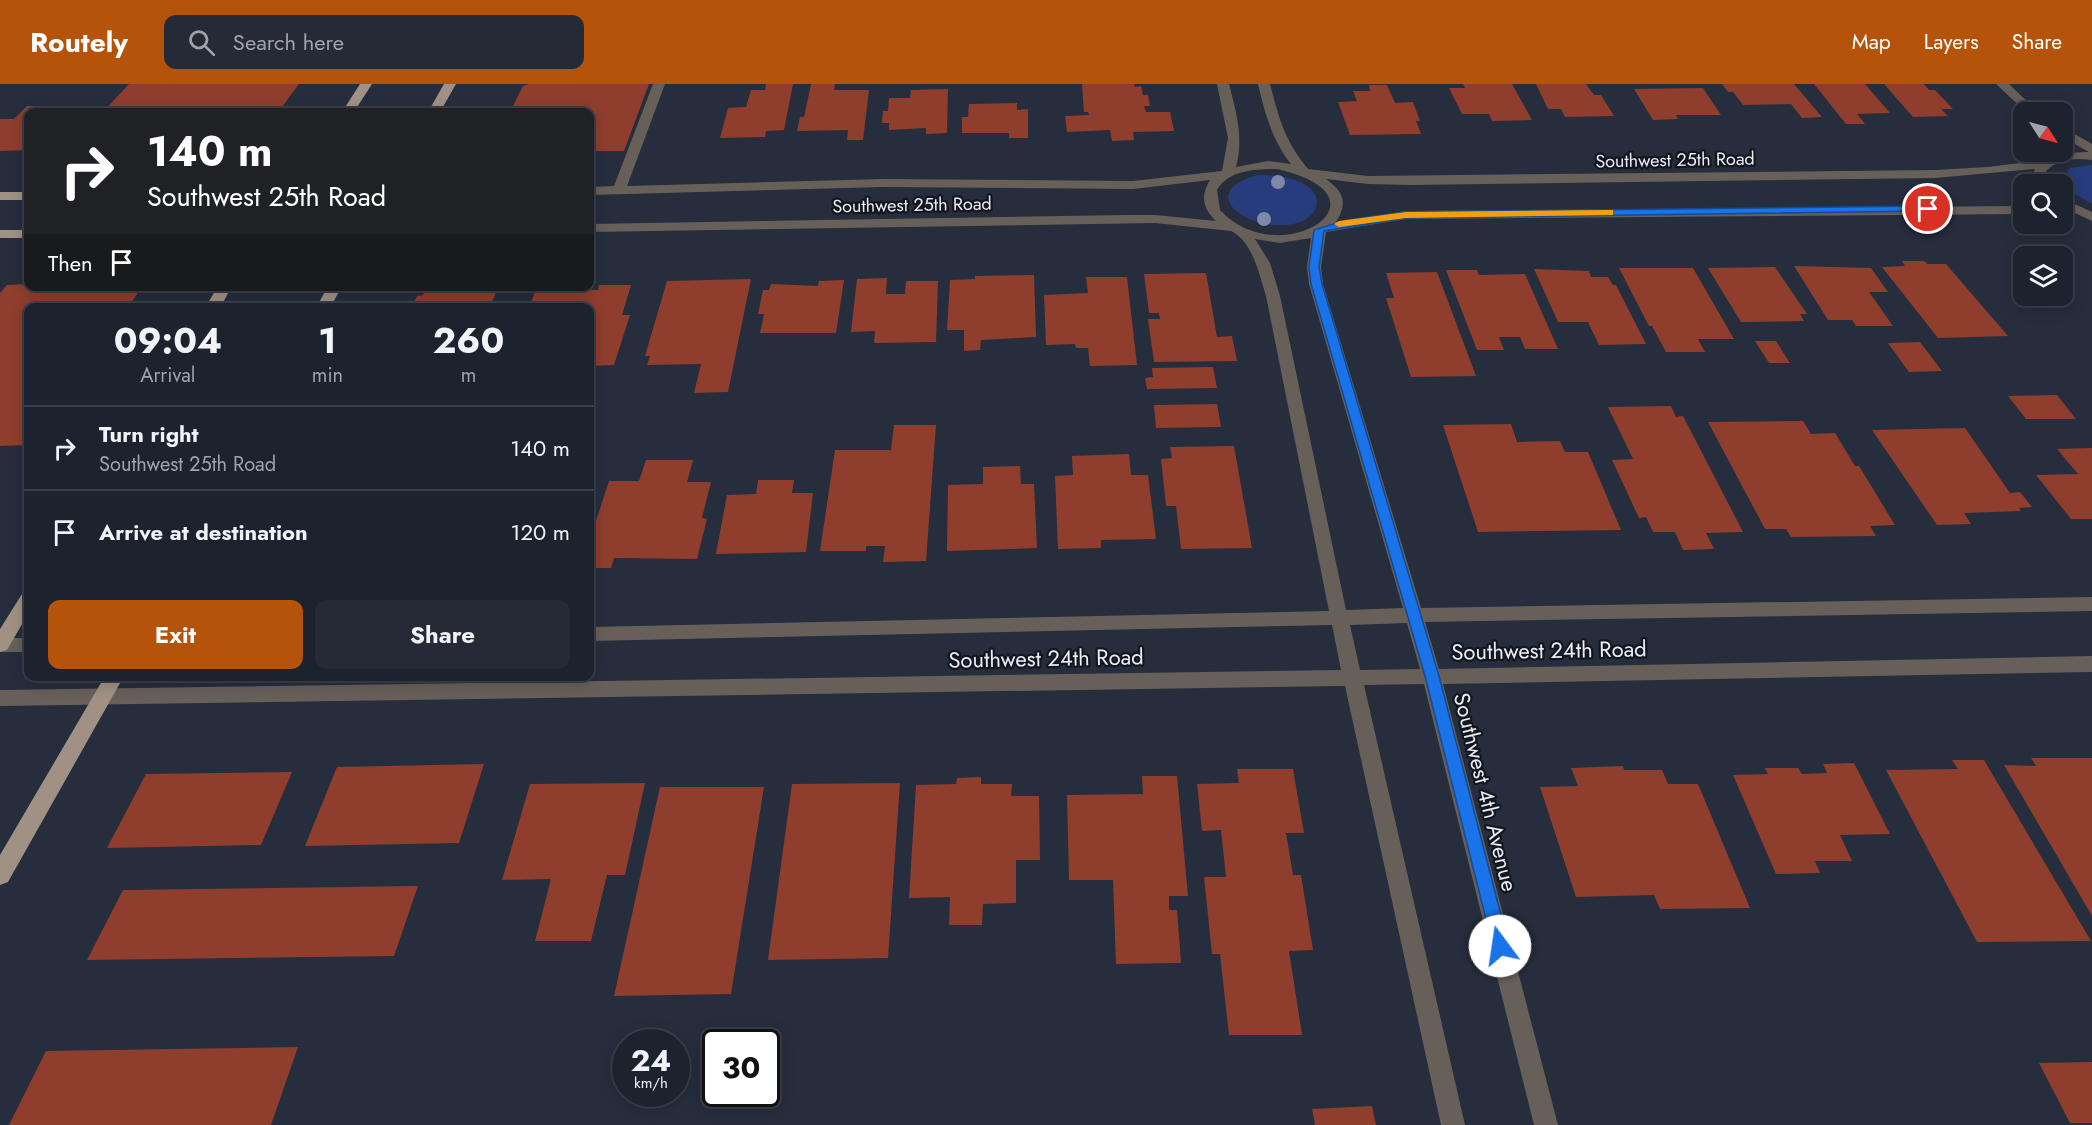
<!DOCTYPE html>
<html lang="en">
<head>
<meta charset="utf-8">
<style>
	body { margin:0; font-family:Jost,sans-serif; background:#252a36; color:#f1f3f6; height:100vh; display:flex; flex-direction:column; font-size:22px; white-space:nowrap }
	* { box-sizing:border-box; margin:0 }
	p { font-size:20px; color:#a0a4aa }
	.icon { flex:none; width:33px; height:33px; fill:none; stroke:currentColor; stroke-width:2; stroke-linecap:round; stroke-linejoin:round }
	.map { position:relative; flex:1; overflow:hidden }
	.drawer { position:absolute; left:24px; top:219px; width:570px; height:378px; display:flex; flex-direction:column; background:#1c222e; border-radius:12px; box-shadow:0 3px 15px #0003,0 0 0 2px #3a3f4a }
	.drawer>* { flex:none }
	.top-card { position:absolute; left:24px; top:24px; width:570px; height:183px; border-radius:12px; box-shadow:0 3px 15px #0003,0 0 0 2px #3a3f4a; background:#202124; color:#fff; overflow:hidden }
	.needle { width:39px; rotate:126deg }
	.tools { position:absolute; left:2013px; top:18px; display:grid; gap:12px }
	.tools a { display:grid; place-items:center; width:60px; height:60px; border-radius:12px; background:#1c222e; box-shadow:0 3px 15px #0003,0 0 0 2px #3a3f4a; font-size:30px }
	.speed { position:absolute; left:612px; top:945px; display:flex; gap:12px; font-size:30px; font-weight:700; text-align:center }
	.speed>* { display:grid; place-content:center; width:78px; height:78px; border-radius:50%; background:#1c222e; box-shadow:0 3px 15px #0003,0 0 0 2px #3a3f4a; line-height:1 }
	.speed small { font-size:15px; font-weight:400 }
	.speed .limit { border:3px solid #111; border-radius:9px; background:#fff; color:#111 }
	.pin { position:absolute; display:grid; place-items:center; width:51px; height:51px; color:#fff; margin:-26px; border:3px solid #fff; border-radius:50%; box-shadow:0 2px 6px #0007 }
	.me { position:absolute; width:66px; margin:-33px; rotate:346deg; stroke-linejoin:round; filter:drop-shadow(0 0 4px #0008) }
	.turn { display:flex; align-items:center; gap:21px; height:126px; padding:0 24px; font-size:27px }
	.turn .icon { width:78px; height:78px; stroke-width:2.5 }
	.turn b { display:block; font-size:42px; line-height:51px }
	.then { display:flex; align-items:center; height:57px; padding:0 24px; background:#0003; gap:12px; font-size:22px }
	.eta { display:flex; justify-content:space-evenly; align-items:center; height:102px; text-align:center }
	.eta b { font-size:36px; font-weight:700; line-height:42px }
	.primary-button { display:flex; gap:12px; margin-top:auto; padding:12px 24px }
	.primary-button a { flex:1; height:69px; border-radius:12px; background:#b45309; color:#fff; font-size:24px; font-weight:700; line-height:69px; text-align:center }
	.primary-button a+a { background:#252a36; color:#f1f3f6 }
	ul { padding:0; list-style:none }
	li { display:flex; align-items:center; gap:18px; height:84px; padding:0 24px; border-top:2px solid #3a3f4a }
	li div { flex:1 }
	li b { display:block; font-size:22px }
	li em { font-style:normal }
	header { display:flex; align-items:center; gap:36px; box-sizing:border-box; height:84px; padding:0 30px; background:#b45309; color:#fff }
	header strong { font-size:28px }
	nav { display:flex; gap:33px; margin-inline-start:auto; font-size:21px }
	.search { width:420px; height:54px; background:#252a36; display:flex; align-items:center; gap:15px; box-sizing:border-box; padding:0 21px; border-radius:12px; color:#a0a4aa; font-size:22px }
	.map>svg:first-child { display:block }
</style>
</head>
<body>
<header>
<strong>Routely</strong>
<div class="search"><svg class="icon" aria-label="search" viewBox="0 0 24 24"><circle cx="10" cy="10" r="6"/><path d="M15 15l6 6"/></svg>Search here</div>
<nav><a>Map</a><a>Layers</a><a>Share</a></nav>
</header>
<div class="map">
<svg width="2092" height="1041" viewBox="0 0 2092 1041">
	<rect width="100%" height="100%" fill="#262d3d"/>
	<path fill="#273c7c" d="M2092 81V120L2070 107 2063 94 2070 84Z
		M1258 91C1275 91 1293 92 1307 102 1328 117 1312 137 1293 140 1250 149 1192 109 1258 91Z"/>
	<path fill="#8f3e2d" d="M129 0H299L279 27 103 28Z
		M529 0H649L624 67H590V28H510L523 2Z
		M766 0H793L784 46 766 47 765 53 720 54 728 24 746 23 751 6H765Z
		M811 0H835L834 6H869L863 56H847L848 46 797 47 800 33H804Z
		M1082 0H1134L1135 3 1141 2 1143 11H1148L1150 22H1144L1146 28H1170L1174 47 1133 48 1134 56 1112 57 1110 46 1067 48 1065 32 1089 31 1088 28H1084Z
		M1463 0H1512L1532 36 1492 37 1489 30H1462L1449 4H1465Z
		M1536 0H1586L1594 11H1601L1614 32 1565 33 1561 25H1548Z
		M1722 0H1794L1822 33 1802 34 1791 20 1743 21 1733 8H1728Z
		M1814 0H1865L1890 29 1857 30 1865 40H1846Z
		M1884 0H1924L1929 6H1935L1953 25H1941L1948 32 1913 33Z
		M1369 1H1387L1395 19 1413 18 1420 37H1416L1421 50 1350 51 1338 18 1357 17 1353 7H1370Z
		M1703 4 1721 31H1676L1678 35 1653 36 1634 5Z
		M948 5 947 49 926 50V44L889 46V39H882L883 27H888L889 14H910L911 6Z
		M1017 19V26L1028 25V54H1009V49H962V33H968L969 20Z
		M27 22H79L72 28H28V66L0 67V35H14Z
		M1902 177H1924L1928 180H1946L2008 252 1938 254 1882 183 1905 182Z
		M1794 182 1871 184 1888 208H1869L1893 242H1856L1852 236H1828Z
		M1775 183 1807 230H1800L1804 237 1741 238 1708 184Z
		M1619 184H1693L1734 255H1698L1705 268H1666L1652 242H1649Z
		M1534 185 1589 187 1591 193H1608L1613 201H1616L1646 260 1599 261 1588 238H1558Z
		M1446 186H1477L1479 191 1525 190 1558 265H1525L1520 253H1499L1504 266H1477Z
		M1437 188 1476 292 1411 293 1386 214H1394L1386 189Z
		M1206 189 1217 253 1232 252 1237 277 1154 278 1148 235H1160L1159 229H1149L1144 190Z
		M1034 191 1036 253 981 256 980 266 964 267V246H947L950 196 975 195V192Z
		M1086 193H1127L1137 281 1090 282 1088 264H1076L1075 260 1046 261 1044 211 1088 209Z
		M887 194 886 210H905L906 197H938L936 258 874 259 875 247 851 248 857 195Z
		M751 195 728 308 694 309 701 280 647 281 650 272H645L667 197Z
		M844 196 836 249H760L764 230H758L763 206H769L771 200 818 202 819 197Z
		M28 200V202H143L127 224H28V359L26 361 0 362V209L7 201Z
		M599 201H631L622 231H630L614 281 590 282V224H529L537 202H581L580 206H598Z
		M426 202H499L489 224H411L417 212 423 211Z
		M1755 257H1776L1790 279H1769Z
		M1920 258 1942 287 1909 288 1888 259Z
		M1213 283 1217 304 1147 305 1145 294 1153 293 1152 284Z
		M2057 311 2076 335H2026L2008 312Z
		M1217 320 1221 343 1156 344 1154 321Z
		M1671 322 1676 333 1683 332 1743 448 1706 449 1714 465 1683 466 1675 448H1653L1646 433 1639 434 1612 376 1633 375 1608 323Z
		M1803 337 1811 350 1835 349 1855 382H1859L1895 441 1870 442 1876 452 1791 453 1786 445H1765L1708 338Z
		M1511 340 1517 358 1560 357 1565 368H1588L1621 446 1478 448 1443 341Z
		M894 341H936L926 477 883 478 885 462H866V467H820L835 366H891Z
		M1965 344 2010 409 2020 408 2032 423 2019 424 2021 427 1964 429 1971 440 1937 441 1872 346Z
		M1234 362 1252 464 1181 465 1176 422H1166L1161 375 1172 374 1170 363Z
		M2092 364V435H2071L2036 391 2078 390 2057 365Z
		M1129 370 1131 391H1148L1156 455 1101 456V464L1058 465 1055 392 1073 391 1072 372Z
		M646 376H693L687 398H711L702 434 707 435 697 475 614 474 611 484H590V455L609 397H639Z
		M1020 382 1021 400H1034L1037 464 947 467 948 401 983 400V383Z
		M758 396H794L792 409H813L806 468 716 470 727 411 756 410Z
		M2031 674H2092V832L2004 681 2036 682Z
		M1952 676H1984L2091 857 1977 858 1886 686 1958 685Z
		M1854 679 1890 750 1840 751 1852 777H1815L1820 789 1776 790 1733 691 1768 690 1765 684H1798L1802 690 1827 689 1823 680Z
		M484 680 459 759 305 762 337 683Z
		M1623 682 1624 686H1662L1668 700H1698L1750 824 1660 825 1654 811 1576 813 1540 703 1578 702 1571 684Z
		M1237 685H1293L1304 749H1286L1293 791H1301L1313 866 1289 867 1302 951H1229L1220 870H1212L1204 793H1226L1221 746 1202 747 1197 700 1239 699Z
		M292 688 261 761 107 764 146 690Z
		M1142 692H1177L1188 812H1169V826H1177L1181 879 1116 880 1113 796H1069L1067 711 1143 710Z
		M981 693V700H1012L1011 712H1039L1040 776H1016V819L983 820 982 841H949L950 813 909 814 916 701 956 700 957 694Z
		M645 699 625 791H607L591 857H535L551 795 502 796 530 700Z
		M900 699 888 874 768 876 792 700Z
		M660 703H764L731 910 614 912Z
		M418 802 394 872 87 876 123 806Z
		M298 963 271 1041H9L46 967Z
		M2092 978V1039H2070L2039 979Z
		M1372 1022 1376 1041H1315L1312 1025Z"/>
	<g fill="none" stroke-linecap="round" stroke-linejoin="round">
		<path fill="#676059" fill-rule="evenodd" d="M653 0H665L627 102 883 95 1133 97 1222 87 1228 54 1217 0H1229C1236 28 1244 53 1236 83L1268 77 1291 80C1272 56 1265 30 1258 0H1270C1279 35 1285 57 1308 85L1368 92 1935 86 1988 83 2043 76 2063 69 2089 68 2062 53V44L2066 45 2092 60V76C2075 74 2059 74 2046 87L2051 100H2039L2034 87 2035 85 1935 94 1411 101 1368 100 1326 95C1344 108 1348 119 1336 138L1406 127 2024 122V130L1406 135 1326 148 1321 183 1323 200 1421 524 2092 513V527L1425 538 1439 585 2092 572V588L1443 600 1558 1041H1534L1424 600 1364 601 1465 1041H1441L1345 602 0 622V606L1341 586 1332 541 590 557V543L1329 527 1266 212C1259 190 1253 158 1231 147L1155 139 590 148V140L1126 131H1155L1216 137C1203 125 1200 112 1210 96L1133 105 883 103 590 111V103L614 102ZM1277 85C1400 113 1280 191 1220 126L1217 106C1228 86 1256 85 1277 85ZM1311 154 1307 183 1309 200 1403 524 1346 526 1280 212 1270 179 1255 155 1280 159ZM1407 539 1420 585 1360 586 1350 541Z
			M1996 0H2009L2038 28H2026Z
			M2062 114 2092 128V137L2062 123Z
			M0 554H28V568H0Z"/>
		<path fill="#a09184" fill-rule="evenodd" d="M360 0H372L354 28H342Z
			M444 0H456L440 28H428Z
			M0 108H28V116H0Z
			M0 146H28V154H0Z
			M218 202H232L220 224H205Z
			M328 202H342L330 224H316Z
			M28 508V530L7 566 0 568V545L22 510Z
			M105 592H124L8 798 0 801V771Z"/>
	</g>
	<g fill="#7d89a7">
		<circle cx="1278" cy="98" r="7"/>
		<circle cx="1264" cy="135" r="7"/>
	</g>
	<path fill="#1a73e8" stroke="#114b97" stroke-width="1.5" d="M1928 122 1932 123V127L1406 134 1324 147 1319 183 1322 200 1439 592 1509 862 1506 867 1500 870 1494 867 1425 592 1311 200 1309 183 1314 146 1347 136 1406 128Z"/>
	<path fill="#f59e0b" d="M1609 126H1613V131L1406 134 1339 143 1334 140 1339 137 1406 128Z"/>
	<g text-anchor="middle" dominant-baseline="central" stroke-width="4.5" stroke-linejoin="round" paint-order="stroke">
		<g font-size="18" fill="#e9edf8" stroke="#13161d">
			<text transform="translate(1675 76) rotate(-1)">Southwest 25th Road</text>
			<text transform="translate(912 121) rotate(-1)">Southwest 25th Road</text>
		</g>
		<g font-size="22" fill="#e9edf8" stroke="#13161d">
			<text transform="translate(1549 566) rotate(-1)">Southwest 24th Road</text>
			<text transform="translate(1046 574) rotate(-1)">Southwest 24th Road</text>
			<text transform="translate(1486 708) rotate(76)">Southwest 4th Avenue</text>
		</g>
	</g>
</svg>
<div class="tools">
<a><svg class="needle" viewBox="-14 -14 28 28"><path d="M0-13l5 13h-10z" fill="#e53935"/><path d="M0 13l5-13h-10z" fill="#a0a4aa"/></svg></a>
<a><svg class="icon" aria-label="search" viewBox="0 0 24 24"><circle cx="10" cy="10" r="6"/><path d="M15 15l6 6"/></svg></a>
<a><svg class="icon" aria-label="layers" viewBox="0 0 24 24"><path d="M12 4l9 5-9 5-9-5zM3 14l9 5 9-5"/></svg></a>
</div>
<div class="speed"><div>24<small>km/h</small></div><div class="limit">30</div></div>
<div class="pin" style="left:1928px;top:125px;background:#d93025"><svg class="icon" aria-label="arrive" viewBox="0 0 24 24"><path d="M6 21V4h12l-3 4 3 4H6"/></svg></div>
<svg class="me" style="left:1500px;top:862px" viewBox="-20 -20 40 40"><circle r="19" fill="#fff"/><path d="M0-13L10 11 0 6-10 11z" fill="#1a73e8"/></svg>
<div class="top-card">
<div class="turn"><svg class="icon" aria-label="right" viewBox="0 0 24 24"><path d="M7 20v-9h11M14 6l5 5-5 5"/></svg><div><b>140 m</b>Southwest 25th Road</div></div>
<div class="then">Then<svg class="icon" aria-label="arrive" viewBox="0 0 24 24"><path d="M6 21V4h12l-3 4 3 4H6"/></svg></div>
</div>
<section class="drawer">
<div class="eta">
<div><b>09:04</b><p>Arrival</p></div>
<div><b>1</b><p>min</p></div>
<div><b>260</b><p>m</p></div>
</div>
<ul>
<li><svg class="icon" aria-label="right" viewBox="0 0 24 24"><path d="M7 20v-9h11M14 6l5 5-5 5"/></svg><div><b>Turn right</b><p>Southwest 25th Road</p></div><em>140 m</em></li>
<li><svg class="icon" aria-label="arrive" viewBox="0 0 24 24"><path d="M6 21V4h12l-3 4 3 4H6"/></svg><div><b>Arrive at destination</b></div><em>120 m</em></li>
</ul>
<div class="primary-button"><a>Exit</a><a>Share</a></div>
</section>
</div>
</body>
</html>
